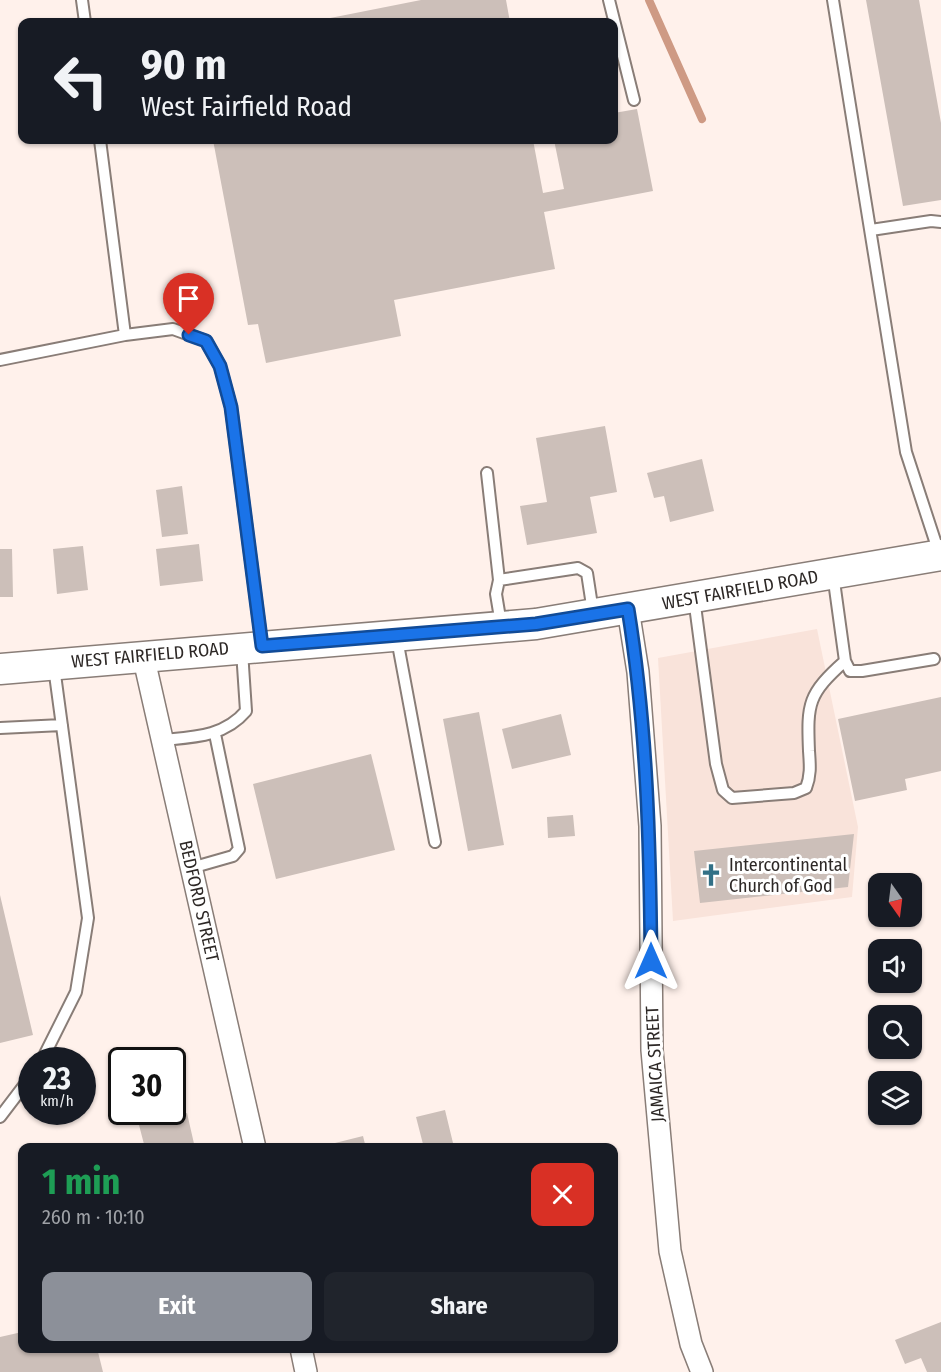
<!DOCTYPE html>
<html lang="en">
<head>
<meta charset="utf-8">
<style>
	body { margin:0; font-family:"Fira Sans Condensed",sans-serif; background:#20242c; color:#f1f3f6; height:100vh; display:flex; flex-direction:column; font-size:22px; white-space:nowrap }
	* { box-sizing:border-box; margin:0 }
	p { font-size:20px; color:#9ea1a6 }
	.icon { flex:none; width:33px; height:33px; fill:none; stroke:currentColor; stroke-width:2; stroke-linecap:round; stroke-linejoin:round }
	.map { position:relative; flex:1; overflow:hidden }
	.panel { position:absolute; left:18px; top:1143px; width:600px; height:210px; display:flex; flex-direction:column; background:#171b24; border-radius:12px; box-shadow:0 2px 4px #0004 }
	.panel>* { flex:none }
	.top-card { position:absolute; left:18px; top:18px; width:600px; height:126px; border-radius:12px; box-shadow:0 2px 4px #0004; background:#171b24; color:#f1f3f6; overflow:hidden }
	.needle { width:39px; rotate:166deg }
	.tools { position:absolute; left:868px; top:873px; display:grid; gap:12px }
	.tools a { display:grid; place-items:center; width:54px; height:54px; border-radius:12px; background:#171b24; box-shadow:0 2px 4px #0004; font-size:30px }
	.speed { position:absolute; left:18px; top:1047px; display:flex; gap:12px; font-size:30px; font-weight:700; text-align:center }
	.speed>* { display:grid; place-content:center; width:78px; height:78px; border-radius:50%; background:#171b24; box-shadow:0 2px 4px #0004; line-height:1 }
	.speed small { font-size:15px; font-weight:400 }
	.speed .limit { border:3px solid #111; border-radius:9px; background:#fff; color:#111 }
	.pin { position:absolute; display:grid; place-items:center; width:51px; height:51px; color:#fff; margin:-62px -26px; border-radius:50% 50% 50% 0; rotate:-45deg; box-shadow:0 0 6px #0007 }
	.pin .icon { rotate:45deg }
	.me { position:absolute; width:66px; margin:-33px; rotate:0deg; stroke-linejoin:round; filter:drop-shadow(0 0 4px #0008) }
	.turn { display:flex; align-items:center; gap:21px; height:126px; padding:0 24px; font-size:27px }
	.turn .icon { width:78px; height:78px; stroke-width:2.5 }
	.turn b { display:block; font-size:42px; line-height:51px }
	.round { display:grid; place-items:center; flex:none; width:63px; height:63px; border-radius:12px; background:#20242c }
	.overview { display:flex; align-items:center; justify-content:space-between; height:102px; padding:0 24px }
	h1 { font-size:36px; font-weight:700; line-height:45px; color:#1e9e55 }
	.action { display:flex; gap:12px; margin-top:auto; padding:12px 24px }
	.action a { flex:1; height:69px; border-radius:12px; background:#8c9099; color:#fff; font-size:24px; font-weight:700; line-height:69px; text-align:center }
	.action a+a { background:#20242c; color:#f1f3f6 }
	.map>svg:first-child { display:block }
</style>
</head>
<body>
<div class="map">
<svg width="941" height="1372" viewBox="0 0 941 1372">
	<rect width="100%" height="100%" fill="#fff1eb"/>
	<path fill="#f9e3da" d="M817 629 858 827 852 897 673 921 658 658Z"/>
	<g fill="none" stroke-linecap="round" stroke-linejoin="round">
		<path stroke="#ce9a84" stroke-width="8" d="M649 0 702 119"/>
	</g>
	<path fill="#ccbfb9" d="M421 0H506L510 22H310Z
		M866 0H919L941 123V200L903 206Z
		M637 109 653 191 544 212 555 269 394 300 401 336 266 363 258 324 248 325 213 140H533L543 193 564 189 554 140H614V113Z
		M605 426 617 492 590 497 597 533 527 545 520 506 547 502 536 438Z
		M702 459 714 511 670 522 664 496 654 498 647 473Z
		M182 486 188 534 162 537 156 490Z
		M199 544 203 581 160 586 156 549Z
		M83 546 88 590 57 594 53 549Z
		M0 549H12L13 597H0Z
		M941 697V771L905 779 907 790 855 801 838 719Z
		M479 712 504 845 468 851 443 719Z
		M561 714 571 755 512 769 502 729Z
		M371 754 395 850 276 879 253 784Z
		M573 815 575 836 548 838 547 817Z
		M854 834 848 887 700 903 694 851Z
		M0 895 33 1035 0 1043Z
		M122 1093V1112H156L120 1121 114 1095Z
		M445 1110 453 1143 424 1148 416 1117Z
		M187 1113 195 1148H145L139 1125Z
		M363 1136 366 1148H319V1147Z
		M941 1322V1372H927L921 1358 905 1364 895 1340Z
		M22 1332V1348H97L103 1372H0V1337Z"/>
	<g fill="none" stroke-linecap="round" stroke-linejoin="round">
		<g stroke="#897d77" stroke-width="14">
			<path id="service" d="M82 0 85 22
				M609 0 634 100
				M833 0 906 452 939 553
				M100 140 125 335
				M871 230 931 221 941 222
				M0 360 125 335 173 329 206 341 220 366 231 407 262 646
				M487 473 499 580
				M833 574 845 661 850 671H862L934 659
				M694 598 716 764 723 790 732 798 794 793 806 788C811 775 810 765 809 751 807 703 808 694 845 661
				M501 624 496 594 499 580 578 568 587 573 593 612
				M397 639 435 842
				M0 728 62 725
				M162 740C193 737 224 737 246 711L242 651
				M191 868 233 856 239 849 215 734
				M42 1060 76 992 88 918 54 667
				M0 1117 32 1075"/>
		</g>
		<g stroke="#897d77" stroke-width="24">
			<path id="minor" d="M628 609 638 672 650 826 652 1050 670 1251 691 1344 702 1372
				M143 655 255 1148
				M301 1348 306 1372"/>
		</g>
		<g stroke="#897d77" stroke-width="33">
			<path id="secondary" d="M0 669 536 624 941 555"/>
		</g>
		<use href="#service" stroke="#fff" stroke-width="10"/>
		<use href="#minor" stroke="#fff" stroke-width="21"/>
		<use href="#secondary" stroke="#fff" stroke-width="30"/>
	</g>
	<g fill="none" stroke-linecap="round" stroke-linejoin="round">
		<g stroke="#114b97" stroke-width="15">
			<path id="route" d="M189 335 206 341 220 366 231 407 262 646 536 624 628 609C647 726 650 843 651 961"/>
		</g>
		<use href="#route" stroke="#1a73e8" stroke-width="10"/>
	</g>
	<defs>
		<g id="church-bare" transform="scale(1.8)"><path d="M-1.2-6h2.4v3.5h3.3v2.4h-3.3V6h-2.4V-.1h-3.3v-2.4h3.3Z" fill="#327086" stroke="#fff" stroke-width="2.5" paint-order="stroke"/></g>
	</defs>
	<g fill-rule="evenodd">
		<use href="#church-bare" x="711" y="875"/>
	</g>
	<g text-anchor="middle" dominant-baseline="central" stroke-width="6" stroke-linejoin="round" paint-order="stroke">
		<g font-size="18" fill="#2d2826" stroke="#fff">
			<text transform="translate(740 590) rotate(-10)">WEST FAIRFIELD ROAD</text>
			<text transform="translate(150 655) rotate(-5)">WEST FAIRFIELD ROAD</text>
			<text transform="translate(199 901) rotate(77)">BEDFORD STREET</text>
			<text transform="translate(655 1064) rotate(-93)">JAMAICA STREET</text>
		</g>
		<g font-size="18" fill="#2d2826" stroke="#fff" text-anchor="start">
			<text x="729" y="865">Intercontinental<tspan x="729" dy="21">Church of God</tspan></text>
		</g>
	</g>
</svg>
<div class="tools">
<a><svg class="needle" viewBox="-14 -14 28 28"><path d="M0-13l5 13h-10z" fill="#e53935"/><path d="M0 13l5-13h-10z" fill="#9ea1a6"/></svg></a>
<a><svg class="icon" aria-label="sound" viewBox="0 0 24 24"><path d="M4 9h4l5-4v14l-5-4H4zM17 9q2 3 0 6"/></svg></a>
<a><svg class="icon" aria-label="search" viewBox="0 0 24 24"><circle cx="10" cy="10" r="6"/><path d="M15 15l6 6"/></svg></a>
<a><svg class="icon" aria-label="layers" viewBox="0 0 24 24"><path d="M12 4l9 5-9 5-9-5zM3 14l9 5 9-5"/></svg></a>
</div>
<div class="speed"><div>23<small>km/h</small></div><div class="limit">30</div></div>
<div class="pin" style="left:189px;top:335px;background:#d93025"><svg class="icon" aria-label="arrive" viewBox="0 0 24 24"><path d="M6 21V4h12l-3 4 3 4H6"/></svg></div>
<svg class="me" style="left:651px;top:961px" viewBox="-20 -20 40 40"><path d="M0-17L14 15 0 8-14 15z" fill="#1a73e8" stroke="#fff" stroke-width="4"/></svg>
<div class="top-card">
<div class="turn"><svg class="icon" aria-label="left" viewBox="0 0 24 24"><path d="M17 20v-9H6M10 6l-5 5 5 5"/></svg><div><b>90 m</b>West Fairfield Road</div></div>
</div>
<section class="panel">
<div class="overview"><div><h1>1 min</h1><p>260 m · 10:10</p></div><a class="round" style="background:#d93025;color:#fff"><svg class="icon" aria-label="close" viewBox="0 0 24 24"><path d="M6 6l12 12M18 6L6 18"/></svg></a></div>
<div class="action"><a>Exit</a><a>Share</a></div>
</section>
</div>
</body>
</html>
